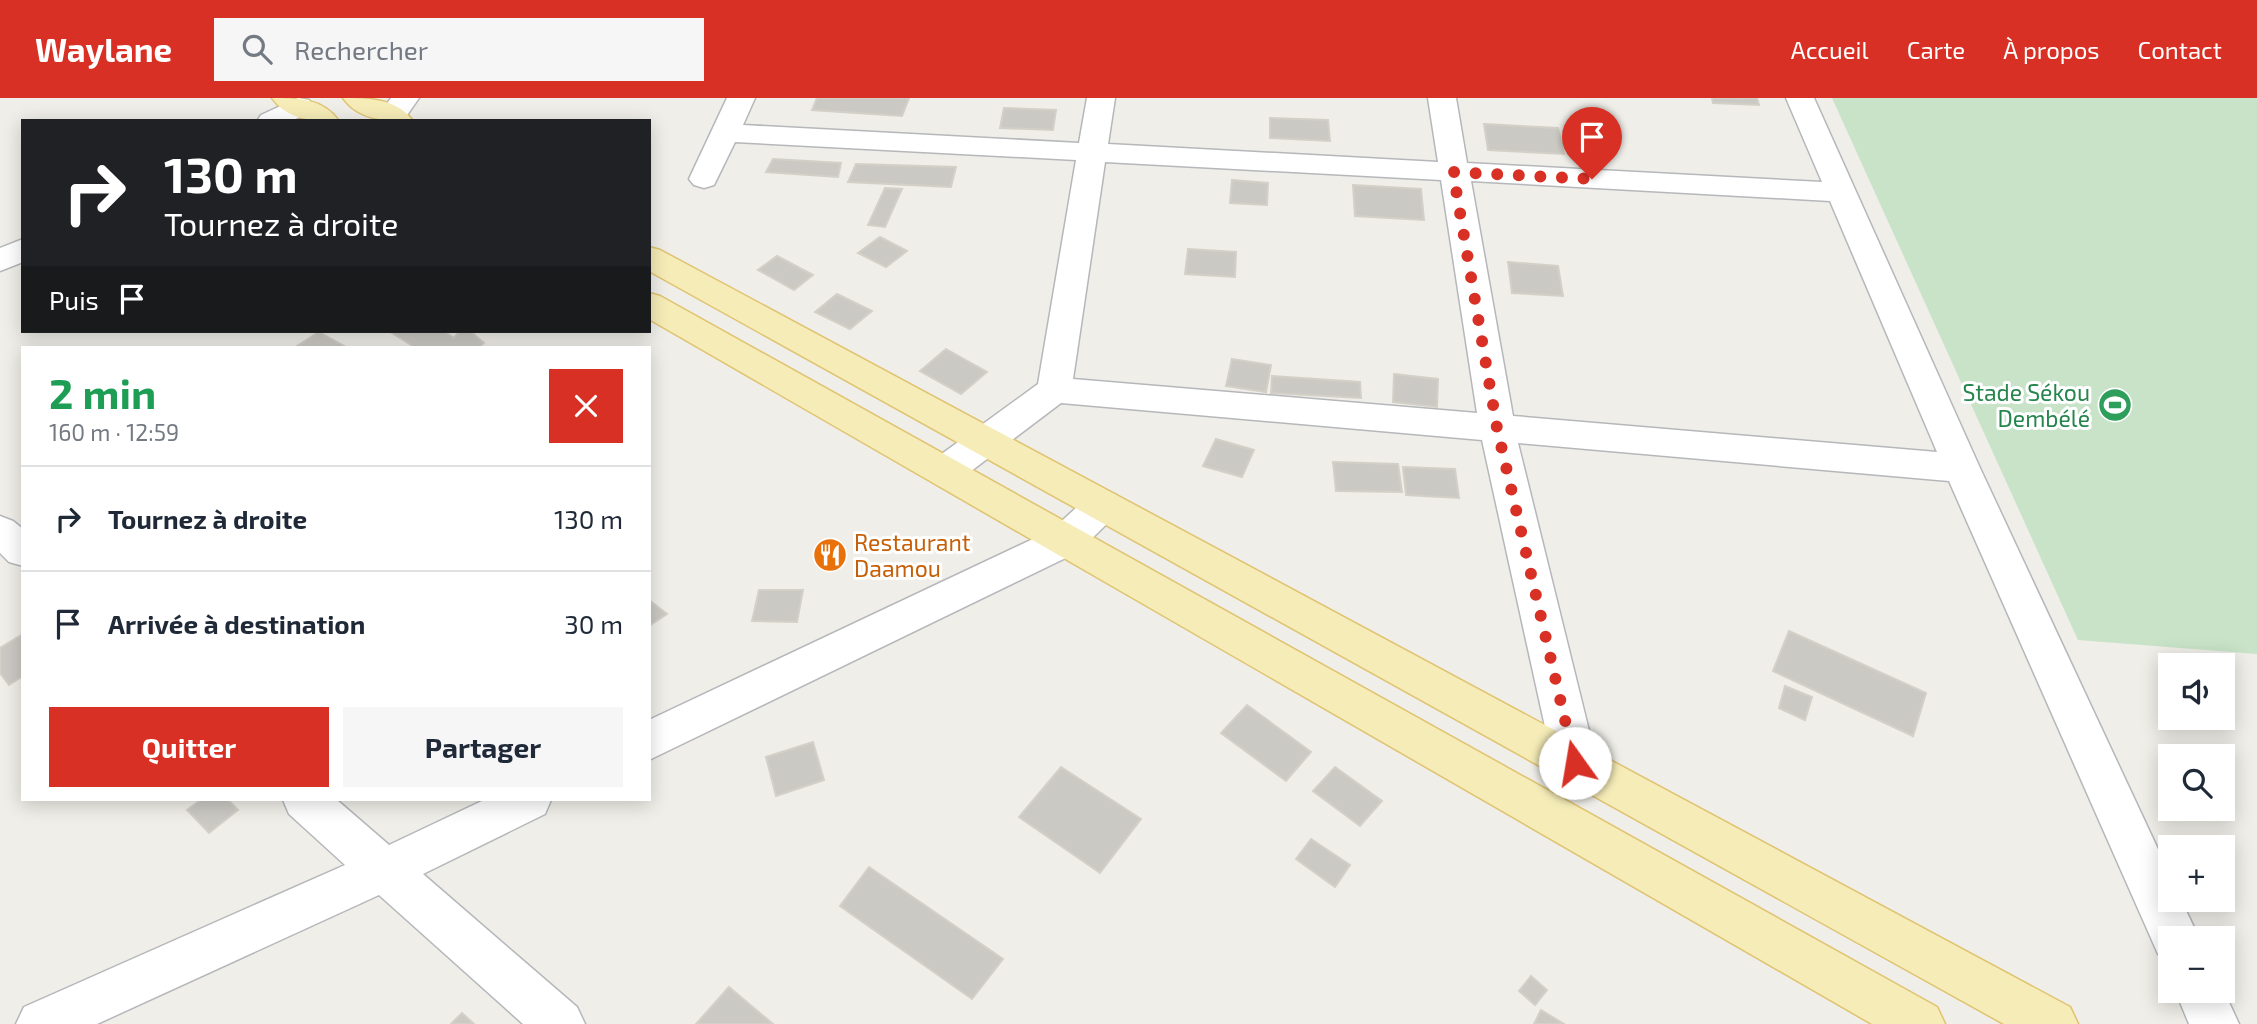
<!DOCTYPE html>
<html lang="fr">
<head>
<meta charset="utf-8">
<style>
	body { margin:0; font-family:"Exo 2",sans-serif; background:#f6f6f7; color:#1f2937; height:100vh; display:flex; flex-direction:column; font-size:26px; white-space:nowrap }
	* { box-sizing:border-box; margin:0 }
	p { font-size:23px; color:#747a83 }
	.icon { flex:none; width:38px; height:38px; fill:none; stroke:currentColor; stroke-width:2; stroke-linecap:round; stroke-linejoin:round }
	.map { position:relative; flex:1; overflow:hidden }
	.panel { position:absolute; left:21px; top:248px; width:630px; height:455px; display:flex; flex-direction:column; background:#fff; border-radius:0px; box-shadow:0 4px 18px #0003 }
	.panel>* { flex:none }
	.hud { position:absolute; left:21px; top:21px; width:630px; height:214px; border-radius:0px; box-shadow:0 4px 18px #0003; background:#202124; color:#fff; overflow:hidden }
	.tools { position:absolute; left:2158px; top:555px; display:grid; gap:14px }
	.tools a { display:grid; place-items:center; width:77px; height:77px; border-radius:0px; background:#fff; box-shadow:0 4px 18px #0003; font-size:35px }
	.pin { position:absolute; display:grid; place-items:center; width:60px; height:60px; color:#fff; margin:-72px -30px; border-radius:50% 50% 50% 0; rotate:-45deg; box-shadow:0 0 7px #0007 }
	.pin .icon { rotate:45deg }
	.me { position:absolute; width:77px; margin:-38px; rotate:347deg; stroke-linejoin:round; filter:drop-shadow(0 0 5px #0008) }
	.turn { display:flex; align-items:center; gap:24px; height:147px; padding:0 28px; font-size:32px }
	.turn .icon { width:91px; height:91px; stroke-width:2.5 }
	.turn b { display:block; font-size:49px; line-height:60px }
	.then { display:flex; align-items:center; height:66px; padding:0 28px; background:#0003; gap:14px; font-size:26px }
	.round { display:grid; place-items:center; flex:none; width:74px; height:74px; border-radius:0px; background:#f6f6f7 }
	.summary { display:flex; align-items:center; justify-content:space-between; height:119px; padding:0 28px }
	h1 { font-size:42px; font-weight:700; line-height:52px; color:#1e9e55 }
	.cta { display:flex; gap:14px; margin-top:auto; padding:14px 28px }
	.cta a { flex:1; height:80px; border-radius:0px; background:#d93025; color:#fff; font-size:28px; font-weight:700; line-height:80px; text-align:center }
	.cta a+a { background:#f6f6f7; color:#1f2937 }
	ul { padding:0; list-style:none }
	li { display:flex; align-items:center; gap:21px; height:105px; padding:0 28px; border-top:2px solid #e0e1e3 }
	li div { flex:1 }
	li b { display:block; font-size:26px }
	li em { font-style:normal }
	header { display:flex; align-items:center; gap:42px; box-sizing:border-box; height:98px; padding:0 35px; background:#d93025; color:#fff }
	header strong { font-size:33px }
	nav { display:flex; gap:38px; margin-inline-start:auto; font-size:24px }
	.search { width:490px; height:63px; background:#f6f6f7; display:flex; align-items:center; gap:18px; box-sizing:border-box; padding:0 24px; border-radius:0px; color:#747a83; font-size:26px }
	.map>svg:first-child { display:block }
</style>
</head>
<body>
<header>
<strong>Waylane</strong>
<div class="search"><svg class="icon" aria-label="search" viewBox="0 0 24 24"><circle cx="10" cy="10" r="6"/><path d="M15 15l6 6"/></svg>Rechercher</div>
<nav><a>Accueil</a><a>Carte</a><a>À propos</a><a>Contact</a></nav>
</header>
<div class="map">
<svg width="2257" height="926" viewBox="0 0 2257 926">
	<rect width="100%" height="100%" fill="#efeee8"/>
	<path fill="#c8e3c8" d="M1832 0H2257V556L2078 542Z"/>
	<path fill="#cbc9c4" stroke="#d3d0c7" stroke-width="2" d="M817 0H909L902 18 812 12Z
		M1712 0H1757L1759 7 1713 5Z
		M1004 10 1056 12 1053 32 1000 30Z
		M1270 20 1328 22 1330 43 1270 40Z
		M1484 26 1558 30 1564 56 1488 52Z
		M773 61 841 65 838 79 766 74Z
		M856 66 956 69 951 89 848 84Z
		M1232 82 1268 85 1267 107 1230 105Z
		M1353 87 1421 91 1424 122 1355 118Z
		M885 90 902 91 885 129 868 127Z
		M880 139 907 153 886 169 858 155Z
		M1188 151 1236 154 1235 179 1185 176Z
		M777 158 813 177 794 192 758 172Z
		M1508 164 1558 168 1563 198 1512 195Z
		M837 196 872 213 850 231 815 214Z
		M389 233H443L454 240 460 233H470L484 245 478 250H416Z
		M319 234 346 249 294 250Z
		M946 251 987 274 961 296 920 273Z
		M1232 261 1271 267 1266 294 1226 288Z
		M1394 276 1438 281 1437 309 1393 304Z
		M1272 278 1360 284 1361 300 1271 295Z
		M1216 341 1254 352 1242 379 1203 368Z
		M1333 364 1398 366 1402 394 1336 393Z
		M1403 369 1455 371 1459 400 1406 397Z
		M759 492H803L797 524 752 523Z
		M649 502 667 516 649 528Z
		M1789 533 1926 595 1913 638 1773 573Z
		M23 536V578L9 587 0 575V550Z
		M1785 588 1812 599 1805 622 1779 610Z
		M1247 607 1311 654 1286 683 1221 635Z
		M813 644 824 682 776 698 766 659Z
		M1061 669 1141 721 1100 775 1019 719Z
		M1335 669 1382 703 1360 728 1313 693Z
		M201 702H228L238 712 209 735 187 712Z
		M1311 741 1350 767 1335 789 1296 761Z
		M869 769 1003 861 972 901 840 808Z
		M1531 878 1547 892 1535 907 1519 893Z
		M729 889 773 926H696Z
		M1541 912 1564 926H1534Z
		M462 915 474 926H451Z"/>
	<g fill="none" stroke-linecap="round" stroke-linejoin="round">
		<g stroke="#b5b7ba" stroke-width="3">
			<path id="minor" d="M298 0 309 2 313 8C300 27 277 23 257 23L261 17Z
				M391 0H419L403 23H380L377 19Z
				M727 0H755L743 27 1079 45 1087 0H1115L1108 46 1438 64 1428 0H1456L1467 65 1822 84 1786 0H1814L1980 370 2170 777V802H2181L2199 840H2170V861L2158 856 1949 383 1518 345 1597 665 1590 679 1575 684 1560 679 1553 665 1482 342 1061 305 958 383 945 387 932 383 927 373 932 363 1038 286 1076 62 735 44 714 87 704 90 694 87 689 81ZM1105 64 1441 82 1477 315 1073 281ZM1471 83 1830 103 1937 354 1513 318Z
				M23 141V164L0 173V150Z
				M1103 393 1116 397 1122 407 1116 417 1078 454 649 662V622L1052 432 1090 397Z
				M0 418 13 423 23 431V468L9 464 0 455Z
				M283 702H337L389 747 484 702H551L545 716 423 776 577 909 585 926H523L379 797 97 926H16L24 909 345 767 289 716Z
				M2222 889 2239 926H2189L2175 892H2222Z"/>
		</g>
		<g stroke="#e0c370" stroke-width="3">
			<path id="major" d="M272 0C296 0 323 0 339 23 314 23 288 23 272 0Z
				M343 0C367 0 397 0 413 23 388 23 359 23 343 0Z
				M649 149 660 152 2070 909 2078 926H2004L649 173Z
				M649 195 660 198 1937 909 1945 926H1872L649 221Z"/>
		</g>
		<use href="#minor" fill="#fff" fill-rule="evenodd"/>
		<use href="#major" fill="#f5ecb7" fill-rule="evenodd"/>
	</g>
	<g fill="none" stroke-linecap="round" stroke-linejoin="round">
		<path stroke="#d93025" stroke-width="12" stroke-dasharray="0 21.6" d="M1575 665 1497 330 1453 74 1592 81"/>
	</g>
	<defs>
		<g id="stadium-disc" transform="scale(1.75)"><circle r="9.5" fill="#2e9e5b" stroke="#fff"/><path d="M0-5a6.5 5 0 1 0 0 10a6.5 5 0 1 0 0-10ZM-3.5-1.8h7v3.6h-7Z" fill="#fff"/></g>
		<g id="restaurant-disc" transform="scale(1.75)"><circle r="9.5" fill="#e8710a" stroke="#fff"/><path d="M-5-6h1v4h1v-4h1v4h1v-4h1v5L-1.5 .5V6h-2V.5L-5-1ZM5-6V6H3V1.5H1.5Q1.5-4 5-6Z" fill="#fff"/></g>
	</defs>
	<g fill-rule="evenodd">
		<use href="#stadium-disc" x="2115" y="307"/>
		<use href="#restaurant-disc" x="830" y="457"/>
	</g>
	<g text-anchor="middle" dominant-baseline="central" stroke-width="6" stroke-linejoin="round" paint-order="stroke">
		<g font-size="23" fill="#27864d" stroke="#fff" text-anchor="end">
			<text x="2090" y="294">Stade Sékou<tspan x="2090" dy="26">Dembélé</tspan></text>
		</g>
		<g font-size="23" fill="#c56008" stroke="#fff" text-anchor="start">
			<text x="854" y="444">Restaurant<tspan x="854" dy="26">Daamou</tspan></text>
		</g>
	</g>
</svg>
<div class="tools">
<a><svg class="icon" aria-label="sound" viewBox="0 0 24 24"><path d="M4 9h4l5-4v14l-5-4H4zM17 9q2 3 0 6"/></svg></a>
<a><svg class="icon" aria-label="search" viewBox="0 0 24 24"><circle cx="10" cy="10" r="6"/><path d="M15 15l6 6"/></svg></a>
<a>+</a>
<a>−</a>
</div>
<div class="pin" style="left:1592px;top:81px;background:#d93025"><svg class="icon" aria-label="arrive" viewBox="0 0 24 24"><path d="M6 21V4h12l-3 4 3 4H6"/></svg></div>
<svg class="me" style="left:1575px;top:665px" viewBox="-20 -20 40 40"><circle r="19" fill="#fff"/><path d="M0-13L10 11 0 6-10 11z" fill="#d93025"/></svg>
<div class="hud">
<div class="turn"><svg class="icon" aria-label="right" viewBox="0 0 24 24"><path d="M7 20v-9h11M14 6l5 5-5 5"/></svg><div><b>130 m</b>Tournez à droite</div></div>
<div class="then">Puis<svg class="icon" aria-label="arrive" viewBox="0 0 24 24"><path d="M6 21V4h12l-3 4 3 4H6"/></svg></div>
</div>
<section class="panel">
<div class="summary"><div><h1>2 min</h1><p>160 m · 12:59</p></div><a class="round" style="background:#d93025;color:#fff"><svg class="icon" aria-label="close" viewBox="0 0 24 24"><path d="M6 6l12 12M18 6L6 18"/></svg></a></div>
<ul>
<li><svg class="icon" aria-label="right" viewBox="0 0 24 24"><path d="M7 20v-9h11M14 6l5 5-5 5"/></svg><div><b>Tournez à droite</b></div><em>130 m</em></li>
<li><svg class="icon" aria-label="arrive" viewBox="0 0 24 24"><path d="M6 21V4h12l-3 4 3 4H6"/></svg><div><b>Arrivée à destination</b></div><em>30 m</em></li>
</ul>
<div class="cta"><a>Quitter</a><a>Partager</a></div>
</section>
</div>
</body>
</html>
